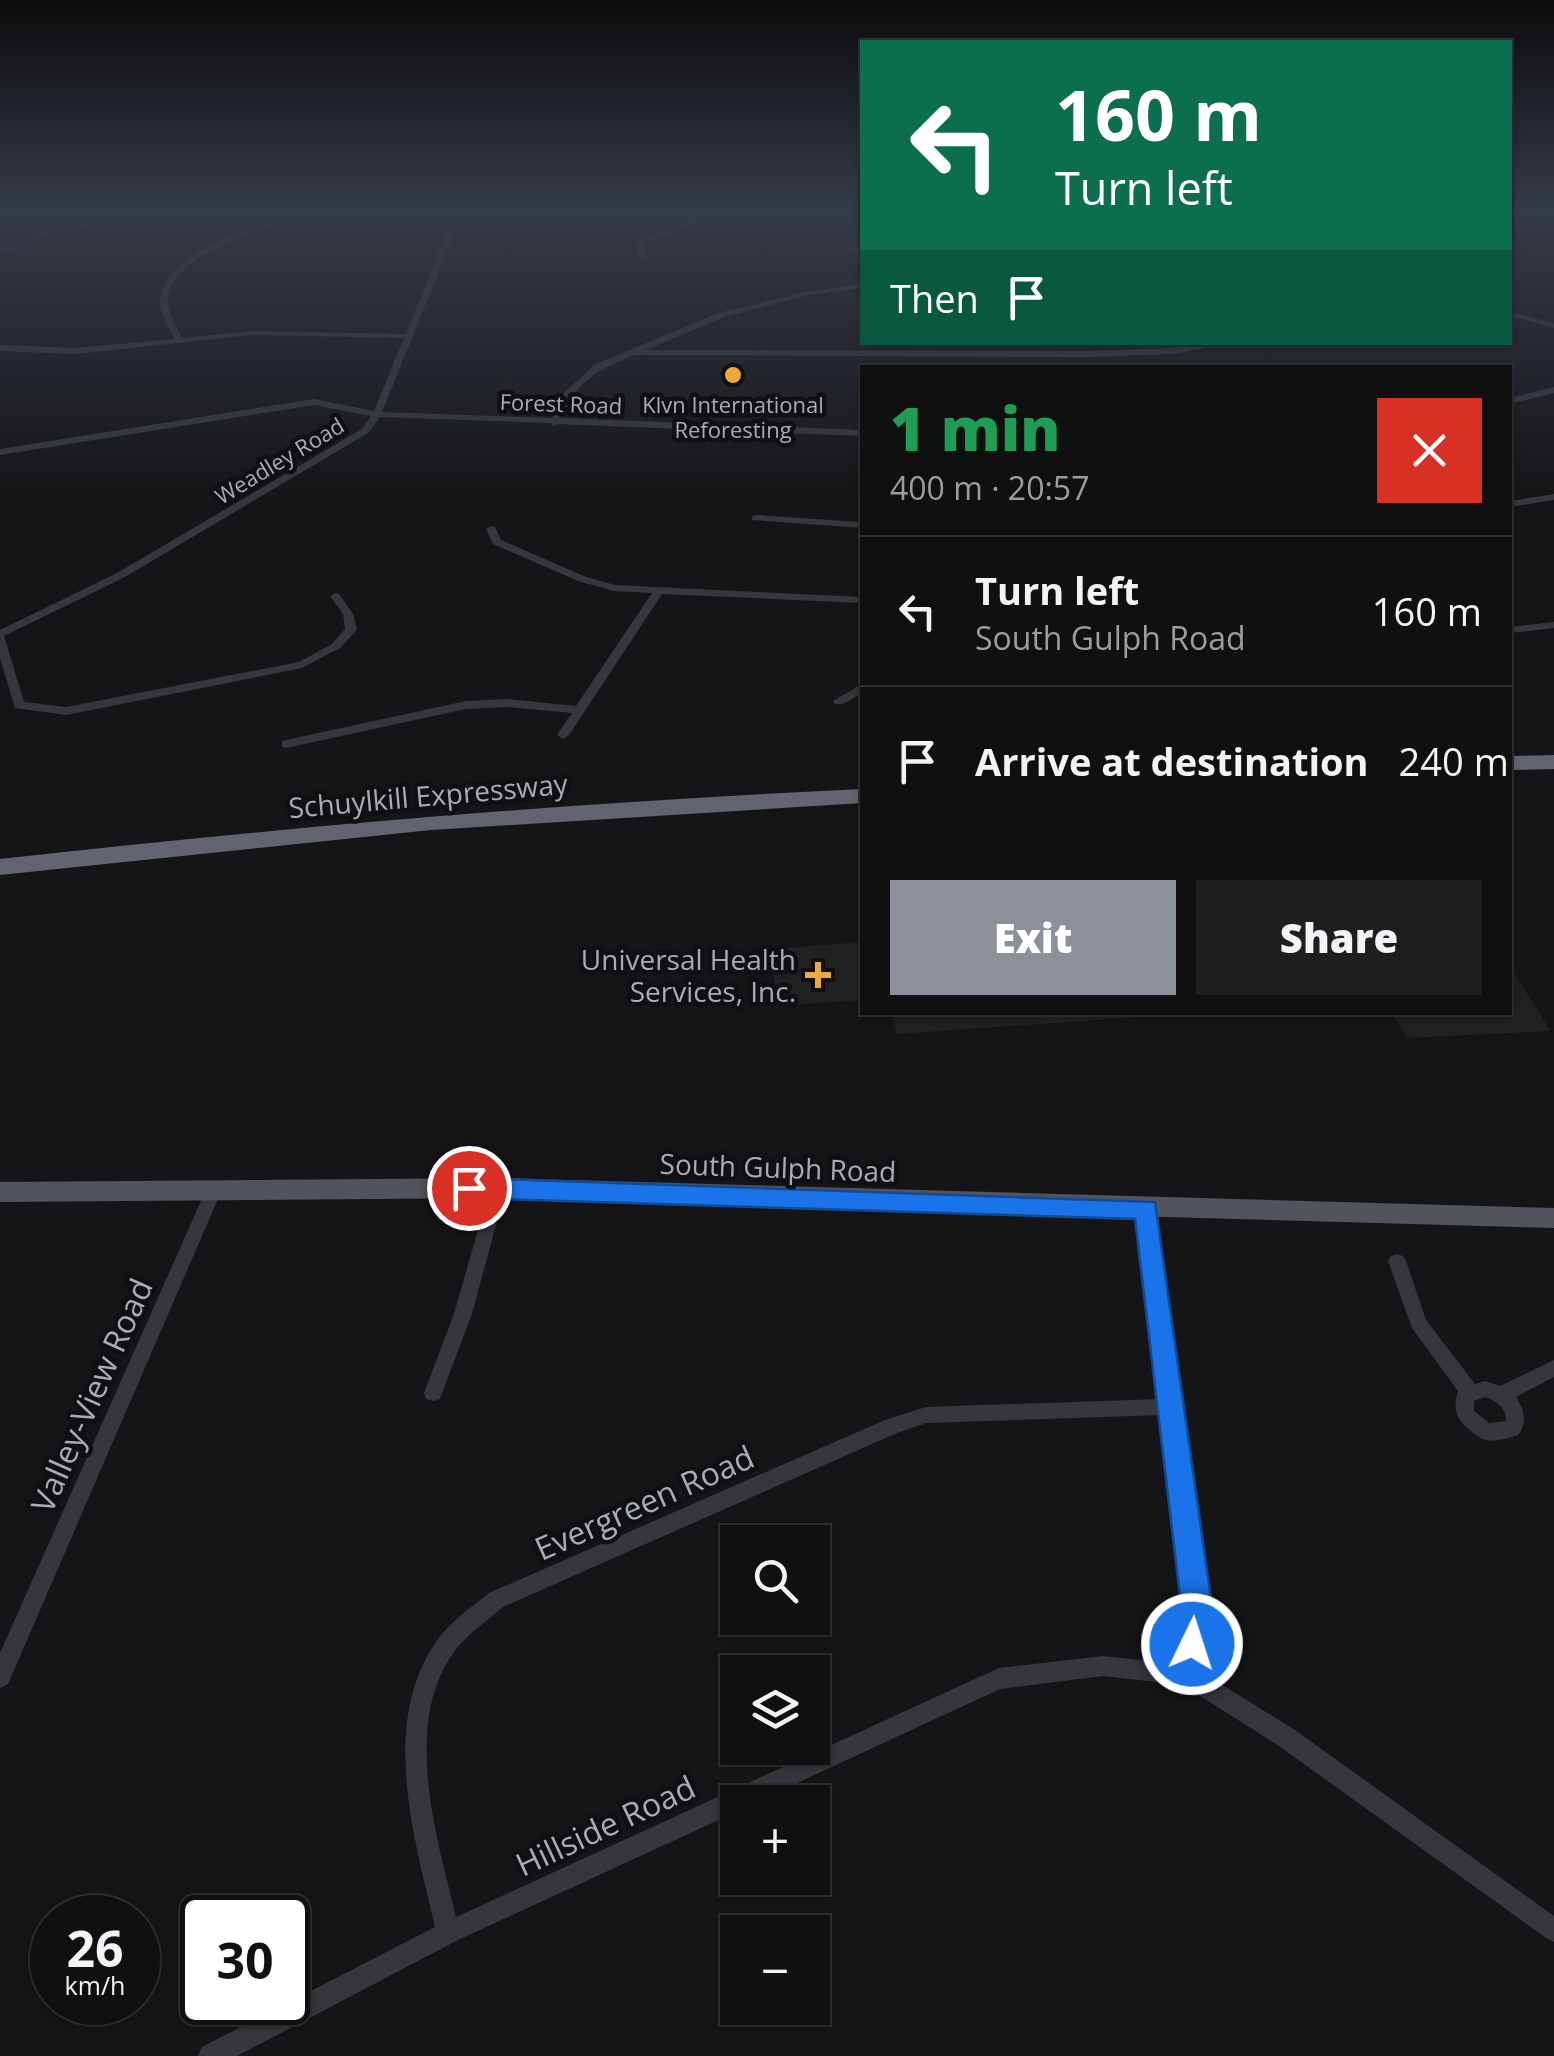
<!DOCTYPE html>
<html lang="en">
<head>
<meta charset="utf-8">
<style>
	body { margin:0; font-family:"Open Sans",sans-serif; background:#1e1e1f; color:#f1f3f6; height:100vh; display:flex; flex-direction:column; font-size:38px; white-space:nowrap }
	* { box-sizing:border-box; margin:0 }
	p { font-size:32px; color:#9c9d9f }
	.icon { flex:none; width:55px; height:55px; fill:none; stroke:currentColor; stroke-width:2; stroke-linecap:round; stroke-linejoin:round }
	.map { position:relative; flex:1; overflow:hidden }
	.side { position:absolute; left:860px; top:365px; width:652px; height:650px; display:flex; flex-direction:column; background:#101011; border-radius:0px; box-shadow:0 2px 8px #0004,0 0 0 2px #303031 }
	.side>* { flex:none }
	.hud { position:absolute; left:860px; top:40px; width:652px; height:305px; border-radius:0px; box-shadow:0 2px 8px #0004,0 0 0 2px #303031; background:#0b6e4f; color:#fff; overflow:hidden }
	.tools { position:absolute; left:720px; top:1525px; display:grid; gap:20px }
	.tools a { display:grid; place-items:center; width:110px; height:110px; border-radius:0px; background:#101011; box-shadow:0 2px 8px #0004,0 0 0 2px #303031; font-size:50px }
	.speed { position:absolute; left:30px; top:1895px; display:flex; gap:20px; font-size:50px; font-weight:700; text-align:center }
	.speed>* { display:grid; place-content:center; width:130px; height:130px; border-radius:50%; background:#101011; box-shadow:0 2px 8px #0004,0 0 0 2px #303031; line-height:1 }
	.speed small { font-size:25px; font-weight:400 }
	.speed .limit { border:5px solid #111; border-radius:15px; background:#fff; color:#111 }
	.pin { position:absolute; display:grid; place-items:center; width:85px; height:85px; color:#fff; margin:-42px; border:5px solid #fff; border-radius:50%; box-shadow:0 2px 10px #0007 }
	.me { position:absolute; width:110px; margin:-55px; rotate:4deg; stroke-linejoin:round; filter:drop-shadow(0 0 8px #0008) }
	.turn { display:flex; align-items:center; gap:35px; height:210px; padding:0 30px; font-size:45px }
	.turn .icon { width:130px; height:130px; stroke-width:2.5 }
	.turn b { display:block; font-size:70px; line-height:85px }
	.then { display:flex; align-items:center; height:95px; padding:0 30px; background:#0003; gap:20px; font-size:38px }
	.round { display:grid; place-items:center; flex:none; width:105px; height:105px; border-radius:0px; background:#1e1e1f }
	.summary { display:flex; align-items:center; justify-content:space-between; height:170px; padding:0 30px }
	h1 { font-size:60px; font-weight:800; line-height:75px; color:#1e9e55 }
	.primary-button { display:flex; gap:20px; margin-top:auto; padding:20px 30px }
	.primary-button a { flex:1; height:115px; border-radius:0px; background:#8c9099; color:#fff; font-size:40px; font-weight:800; line-height:115px; text-align:center }
	.primary-button a+a { background:#1e1e1f; color:#f1f3f6 }
	ul { padding:0; list-style:none }
	li { display:flex; align-items:center; gap:30px; height:150px; padding:0 30px; border-top:2px solid #303031 }
	li div { flex:1 }
	li b { display:block; font-size:38px }
	li em { font-style:normal }
	.map>svg:first-child { display:block }
</style>
</head>
<body>
<div class="map">
<svg width="1554" height="2056" viewBox="0 0 1554 2056">
	<rect width="100%" height="100%" fill="#151517"/>
	<path fill="#212124" d="M862 942V1000L777 1006 771 949Z
		M1510 967 1551 1031 1407 1038 1392 1013 1510 1012Z
		M892 1013V1012L1197 1013 897 1034Z"/>
	<g fill="none" stroke-linecap="round" stroke-linejoin="round">
		<path stroke="#2b343a" stroke-width="2.5" d="M0 251 28 244 32 237 96 222 115 212"/>
		<path fill="#36373c" fill-rule="evenodd" d="M16 212H27L0 220V216Z
			M455 212H463L382 412 552 418 564 393 594 365 718 313 809 291 862 284V288L809 295 724 317 646 350 1086 351 1173 348 1214 342H1239L1173 354 1086 357 634 355C597 370 578 380 561 418L862 430V436L558 424 554 426 550 423 380 417 368 433 125 577 4 636 24 702 66 707 299 662 332 644 345 629 343 614 330 596 335 593 339 594 353 614 357 630 340 648 302 668 66 715 15 708 0 658V630L117 573 362 429 371 416 314 405 0 455V449L314 399 374 411 404 338 252 335 76 354 0 351V345L76 348 174 339C169 327 160 315 160 302 162 258 234 233 269 223L272 227C239 237 170 259 168 301 168 314 176 326 182 338L252 331 406 334Z
			M699 212H707L698 222 647 243 644 247 647 258 640 260 636 247 641 239 692 218Z
			M851 247 862 251V255L848 251Z
			M1510 312 1554 323V328L1510 316Z
			M1554 387V393L1510 404V398Z
			M1554 494V500L1510 507V501Z
			M756 515 862 522V528L752 520V516Z
			M491 526 495 527 501 540 586 577 615 585 862 597V603L662 594 569 735 563 739 557 735 572 713 508 707 466 709 286 748 282 747V741L286 740 466 701 508 699 576 706 652 593 614 591 578 581 493 544 486 529Z
			M1554 622V628L1510 633V627Z
			M862 684V693L843 704H835L833 701Z
			M498 1182 504 1184 506 1188 472 1314 442 1393 440 1399 433 1401 426 1399 424 1393 454 1314 490 1188 492 1184Z
			M213 1186 219 1187 221 1192 8 1684 0 1688V1653L205 1192 207 1187Z
			M1146 1202 1152 1204 1154 1209 1208 1613 1198 1670 1295 1730 1554 1916V1942L1546 1938 1279 1746 1183 1685 1103 1676 1000 1689 756 1802H738V1811L456 1941 237 2056H198L202 2047 435 1927C414 1836 377 1716 442 1634 455 1618 473 1606 489 1593L885 1420 926 1407 1161 1399 1138 1209 1140 1204ZM1163 1415 1188 1613 1178 1664 1103 1656 999 1668 456 1917C437 1837 400 1721 457 1648 470 1632 488 1620 503 1607L897 1433 926 1423Z
			M1397 1254 1403 1256 1406 1261 1426 1320 1475 1384 1485 1381 1500 1386 1554 1360V1377L1516 1397C1524 1410 1528 1422 1518 1435 1509 1438 1495 1442 1486 1440 1480 1439 1476 1435 1472 1432 1457 1420 1452 1410 1458 1391L1412 1328 1388 1261 1391 1256ZM1485 1397C1497 1401 1506 1408 1506 1421L1489 1423 1474 1411V1401Z"/>
		<path fill="#52545b" fill-rule="evenodd" d="M498 1178 1554 1208V1228L498 1198 0 1202V1182Z"/>
		<path fill="#62656d" fill-rule="evenodd" d="M1554 755V769L1510 770V756Z
			M862 789V803L431 830 0 875V859C287 827 574 802 862 789Z"/>
	</g>
	<linearGradient id="sky" x2="0" y2="1"><stop stop-color="#0c0c0d"/><stop offset="0.42" stop-color="#353b47"/><stop offset="1" stop-color="#353b47" stop-opacity="0"/></linearGradient>
	<rect width="1554" height="500" fill="url(#sky)"/>
	<path fill="#1a73e8" stroke="#114b97" stroke-width="2.5" d="M469 1178 1155 1202 1213 1613 1203 1655 1192 1659 1180 1655 1176 1644 1182 1613 1135 1219 469 1198 460 1195 457 1188 460 1181Z"/>
	<g fill="#eeaa36" stroke="#101012" stroke-width="4">
		<circle cx="733" cy="375" r="10"/>
		<path d="M813 960h10v10h10v10h-10v10h-10v-10h-10v-10h10z"/>
	</g>
	<g text-anchor="middle" dominant-baseline="central" stroke-width="9" stroke-linejoin="round" paint-order="stroke">
		<g font-size="22" fill="#a7acb7" stroke="#101012">
			<text transform="translate(561 403) rotate(2)">Forest Road</text>
			<text transform="translate(279 460) rotate(-31)">Weadley Road</text>
		</g>
		<g font-size="22" fill="#a7acb7" stroke="#101012">
			<text x="733" y="404">Klvn International<tspan x="733" dy="25">Reforesting</tspan></text>
		</g>
		<g font-size="28" fill="#a7acb7" stroke="#101012">
			<text transform="translate(428 795) rotate(-5)">Schuylkill Expressway</text>
			<text transform="translate(778 1167) rotate(2)">South Gulph Road</text>
		</g>
		<g font-size="28" fill="#a7acb7" stroke="#101012" text-anchor="end">
			<text x="796" y="959">Universal Health<tspan x="796" dy="32">Services, Inc.</tspan></text>
		</g>
		<g font-size="32" fill="#a7acb7" stroke="#101012">
			<text transform="translate(91 1395) rotate(-66)">Valley-View Road</text>
			<text transform="translate(644 1502) rotate(-24)">Evergreen Road</text>
			<text transform="translate(605 1825) rotate(-25)">Hillside Road</text>
		</g>
	</g>
</svg>
<div class="tools">
<a><svg class="icon" aria-label="search" viewBox="0 0 24 24"><circle cx="10" cy="10" r="6"/><path d="M15 15l6 6"/></svg></a>
<a><svg class="icon" aria-label="layers" viewBox="0 0 24 24"><path d="M12 4l9 5-9 5-9-5zM3 14l9 5 9-5"/></svg></a>
<a>+</a>
<a>−</a>
</div>
<div class="speed"><div>26<small>km/h</small></div><div class="limit">30</div></div>
<div class="pin" style="left:469px;top:1188px;background:#d93025"><svg class="icon" aria-label="arrive" viewBox="0 0 24 24"><path d="M6 21V4h12l-3 4 3 4H6"/></svg></div>
<svg class="me" style="left:1192px;top:1644px" viewBox="-20 -20 40 40"><circle r="17" fill="#1a73e8" stroke="#fff" stroke-width="3"/><path d="M0-11L8 9 0 5-8 9z" fill="#fff"/></svg>
<div class="hud">
<div class="turn"><svg class="icon" aria-label="left" viewBox="0 0 24 24"><path d="M17 20v-9H6M10 6l-5 5 5 5"/></svg><div><b>160 m</b>Turn left</div></div>
<div class="then">Then<svg class="icon" aria-label="arrive" viewBox="0 0 24 24"><path d="M6 21V4h12l-3 4 3 4H6"/></svg></div>
</div>
<section class="side">
<div class="summary"><div><h1>1 min</h1><p>400 m · 20:57</p></div><a class="round" style="background:#d93025;color:#fff"><svg class="icon" aria-label="close" viewBox="0 0 24 24"><path d="M6 6l12 12M18 6L6 18"/></svg></a></div>
<ul>
<li><svg class="icon" aria-label="left" viewBox="0 0 24 24"><path d="M17 20v-9H6M10 6l-5 5 5 5"/></svg><div><b>Turn left</b><p>South Gulph Road</p></div><em>160 m</em></li>
<li><svg class="icon" aria-label="arrive" viewBox="0 0 24 24"><path d="M6 21V4h12l-3 4 3 4H6"/></svg><div><b>Arrive at destination</b></div><em>240 m</em></li>
</ul>
<div class="primary-button"><a>Exit</a><a>Share</a></div>
</section>
</div>
</body>
</html>
